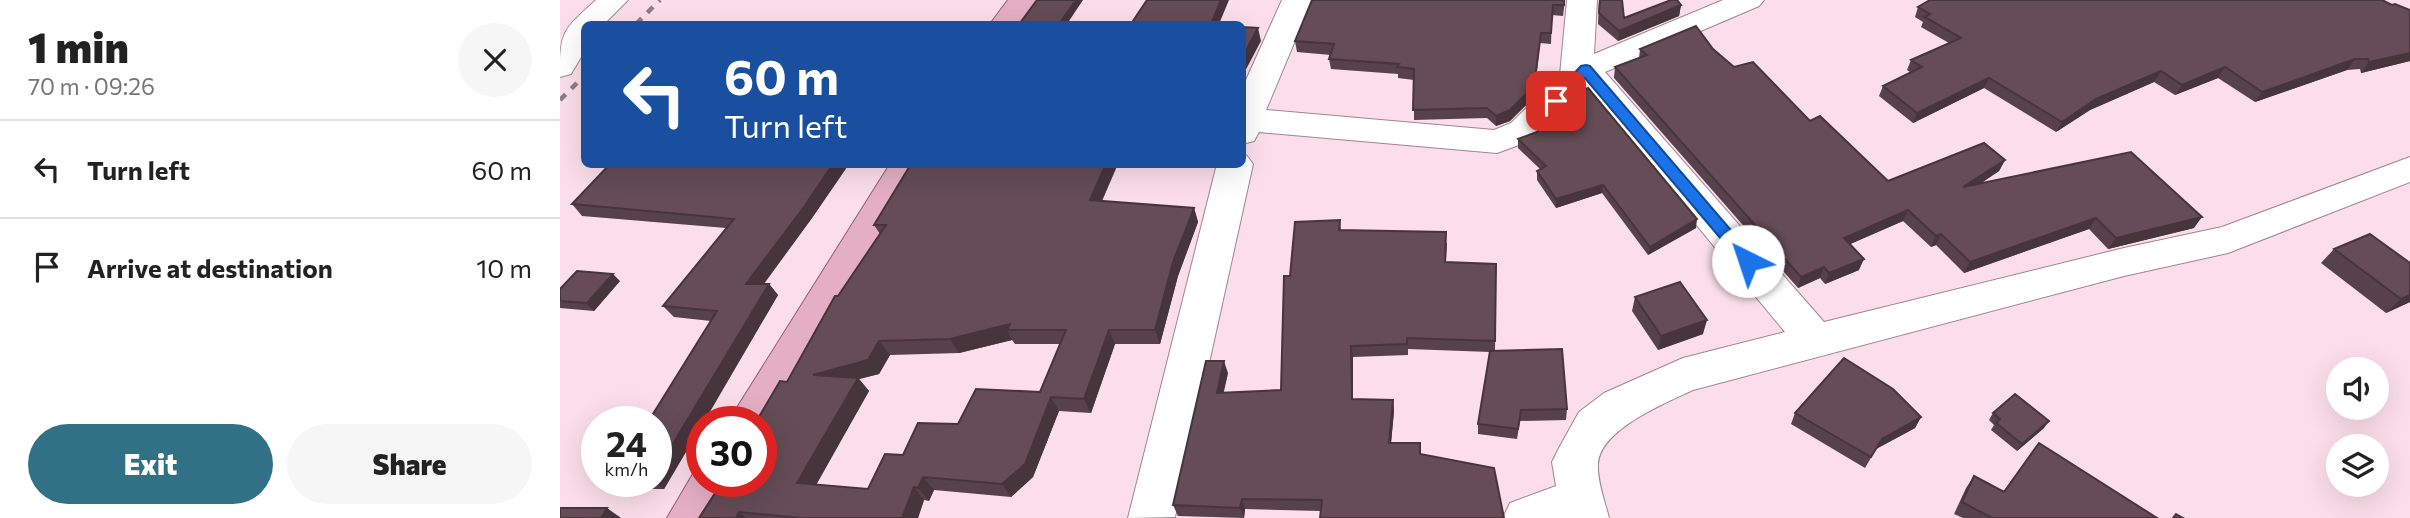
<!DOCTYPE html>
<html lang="en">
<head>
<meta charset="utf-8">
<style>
	body { margin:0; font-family:Commissioner,sans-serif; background:#f6f6f6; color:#222; height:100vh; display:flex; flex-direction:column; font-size:26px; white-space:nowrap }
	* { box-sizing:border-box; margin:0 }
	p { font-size:23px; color:#767676 }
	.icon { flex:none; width:38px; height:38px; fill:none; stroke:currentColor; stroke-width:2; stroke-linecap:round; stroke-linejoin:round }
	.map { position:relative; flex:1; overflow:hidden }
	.details { display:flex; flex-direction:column; background:#fff; width:560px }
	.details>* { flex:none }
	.banner { position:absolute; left:21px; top:21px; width:665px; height:147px; border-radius:10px; box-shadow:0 7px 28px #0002; background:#1a4fa0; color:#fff; overflow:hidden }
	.controls { position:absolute; left:1766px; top:357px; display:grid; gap:14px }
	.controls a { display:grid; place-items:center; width:63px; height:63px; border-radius:50%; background:#fff; box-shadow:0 7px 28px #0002; font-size:35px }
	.speed { position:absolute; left:21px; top:406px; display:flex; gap:14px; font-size:35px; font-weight:700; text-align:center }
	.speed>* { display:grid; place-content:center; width:91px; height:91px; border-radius:50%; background:#fff; box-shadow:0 7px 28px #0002; line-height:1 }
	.speed small { font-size:18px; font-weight:400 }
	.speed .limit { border:10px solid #d22; background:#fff; color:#111 }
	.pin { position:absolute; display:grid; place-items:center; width:60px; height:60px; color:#fff; margin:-30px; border-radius:14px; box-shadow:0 4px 10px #0006 }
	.me { position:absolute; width:77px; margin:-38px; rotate:319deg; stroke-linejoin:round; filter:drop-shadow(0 0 5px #0008) }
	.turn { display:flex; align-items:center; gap:24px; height:147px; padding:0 28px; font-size:32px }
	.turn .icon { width:91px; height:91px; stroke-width:2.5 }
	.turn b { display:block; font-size:49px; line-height:60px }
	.round { display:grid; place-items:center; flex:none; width:74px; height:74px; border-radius:37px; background:#f6f6f6 }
	.head { display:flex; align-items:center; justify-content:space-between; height:119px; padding:0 28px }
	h1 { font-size:42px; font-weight:800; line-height:52px }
	.cta { display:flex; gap:14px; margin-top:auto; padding:14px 28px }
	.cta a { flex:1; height:80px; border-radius:42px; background:#317185; color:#fff; font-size:28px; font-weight:800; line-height:80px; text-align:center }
	.cta a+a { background:#f6f6f6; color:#222 }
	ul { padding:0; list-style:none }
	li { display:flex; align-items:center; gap:21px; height:98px; padding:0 28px; border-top:2px solid #e0e0e0 }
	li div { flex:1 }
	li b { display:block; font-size:26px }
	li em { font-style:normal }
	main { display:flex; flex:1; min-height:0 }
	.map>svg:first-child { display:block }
</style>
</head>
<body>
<main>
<section class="details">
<div class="head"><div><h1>1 min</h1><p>70 m · 09:26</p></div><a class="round"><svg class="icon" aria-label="close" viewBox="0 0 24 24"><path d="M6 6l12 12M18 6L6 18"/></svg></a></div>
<ul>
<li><svg class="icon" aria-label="left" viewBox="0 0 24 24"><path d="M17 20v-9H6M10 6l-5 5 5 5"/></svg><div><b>Turn left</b></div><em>60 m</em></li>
<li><svg class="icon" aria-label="arrive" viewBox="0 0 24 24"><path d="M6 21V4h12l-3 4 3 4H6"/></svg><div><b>Arrive at destination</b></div><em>10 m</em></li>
</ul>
<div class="cta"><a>Exit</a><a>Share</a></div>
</section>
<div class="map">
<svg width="1850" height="518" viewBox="0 0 1850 518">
	<rect width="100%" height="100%" fill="#fbdee9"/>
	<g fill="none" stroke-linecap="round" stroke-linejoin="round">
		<g stroke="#a0858f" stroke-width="2">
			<path id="minor" d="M36 0H68L44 24H24V52L11 74 0 77C0 31 2 31 36 0Z
				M722 0H752L706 110 934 130 951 123 1000 75 1007 0H1037L1034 54 1163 0H1204L1199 6 1045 72 1264 322 1564 248 1662 227 1850 157V182L1668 253 1564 276 1133 390C1106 403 1040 429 1038 464 1037 481 1045 502 1049 518H943L950 503 996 486 992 462 999 448 1019 412 1044 393 1123 358 1225 332 1024 89 975 139 937 153 699 132 694 141 682 144V89Z
				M682 154 687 156 693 164 615 517 568 518 657 164H682Z"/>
		</g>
		<g stroke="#975a74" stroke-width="2">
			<path id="major" d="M448 0H479L460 24H430Z
				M330 164H365L206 435 201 437V422H168Z
				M142 465V481H176L156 518H107L137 467Z"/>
		</g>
		<use href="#minor" fill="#fff" fill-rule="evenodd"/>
		<use href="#major" fill="#e4afc5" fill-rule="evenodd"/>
		<path stroke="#907c84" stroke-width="4.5" stroke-dasharray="8 8" stroke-linecap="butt" d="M76 24 100 0
			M0 100 24 76"/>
	</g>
	<path fill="#57414a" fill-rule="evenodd" d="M1005 0 1003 16 992 15 991 44 980 43 974 97 950 121 936 126 927 118 854 120V80L838 78V74L771 69 769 59 771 55 737 52 735 41Z
		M1039 0H1062L1064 18 1121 5 1119 16 1058 41 1038 24Z
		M1832 5 1850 10V61L1801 73 1800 69 1787 70 1695 102 1658 78 1615 95 1594 82 1530 110 1496 132 1424 88 1353 123 1319 96 1323 86 1350 72 1347 70 1351 60 1389 43 1361 27 1363 22 1355 17 1358 7Z
		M1080 49H1153L1174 67 1250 121 1328 181 1445 160 1439 171 1420 184 1634 228 1548 249 1529 229 1404 273 1376 245 1371 247 1343 221 1290 244 1299 270 1265 284 1260 278 1238 288 1054 78 1055 67 1079 58Z
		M958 139 1136 228 1088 255 1042 193 996 208 977 180V171L980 169 958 148Z
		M50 164H289L252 218 204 284H209L218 295 104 489H64L54 481H96L151 321 114 317 103 306 166 228 22 216 12 204Z
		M542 201 634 208 638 222 618 276 600 344H555L531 413 499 411 473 477 451 497 374 490 369 501 364 500 358 518H139L156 493 153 490 227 382 320 234 314 225ZM452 340 455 344H500L480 392 398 424 343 455 308 489 256 484 309 391 299 379 319 374 330 355 399 353Z
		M780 220 781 230 887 243 886 262 936 264 935 351 1007 409 1006 420 960 421 957 439 918 434V424L930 352 848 349V355L793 357V399L833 400 834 411 831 443 760 511 685 509 684 518 618 516 613 505 668 373 663 393 721 390 730 276Z
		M1774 249 1850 263V302L1826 313 1761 263Z
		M60 281 34 311 0 308V289Z
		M1075 297 1143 334 1098 350 1072 311Z
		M1235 413 1361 417 1355 428 1316 449 1305 468 1231 424Z
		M1433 413 1484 428 1457 451 1431 430 1434 425 1429 420Z
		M1414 476 1444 492 1597 518H1403L1394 514 1406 488Z"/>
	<path fill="#47353c" d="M516 0H523L507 24H499Z
		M661 0H669L659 24H651Z
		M1121 5 1119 16 1058 41 1059 31Z
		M698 28 701 41 682 77V58Z
		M981 33 974 97 950 121 936 126V116Z
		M1850 53V61L1801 73 1809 62Z
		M1795 59 1787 70 1695 102 1702 92Z
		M1665 67 1658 78 1615 95 1622 85Z
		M1601 71 1594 82 1530 110 1496 132 1502 122 1536 99Z
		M1429 78 1424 88 1353 123 1357 113Z
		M1445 160 1439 171 1398 198 1403 187Z
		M273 164H289L252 218 195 295 186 284Z
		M546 164H558L536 215 530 200Z
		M1043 185 1042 193 996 208V199Z
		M634 208 638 222 618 276 600 344 595 330 613 262Z
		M1348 210 1343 221 1279 249 1284 238Z
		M1642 217 1634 228 1548 249 1556 238Z
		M1536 218 1529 229 1404 273 1410 262Z
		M1137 219 1136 228 1088 255 1090 247Z
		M1381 234 1376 245 1371 247 1376 236Z
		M1304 259 1299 270 1265 284 1269 273Z
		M1264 267 1260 278 1238 288 1241 277Z
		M53 274 60 281 34 311 27 303Z
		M209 284 218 295 144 422H142V425L104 489 95 481H96V472Z
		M1850 295V302L1826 313 1841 299Z
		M1147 320 1143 334 1098 350 1101 336Z
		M450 324 447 330 452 340 399 353 390 339Z
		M549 330 555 344 531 413 524 399Z
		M319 341 330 355 319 374 299 379 309 391 250 496 237 483 253 375Z
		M791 346 793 357V410L792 399Z
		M664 361 668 373 661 405 657 393Z
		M491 397 499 411 473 477 451 497 442 484Z
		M833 400 834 411 830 454 829 443Z
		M1361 417 1355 428 1316 449 1305 468 1322 439Z
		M1489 421 1484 428 1457 451 1462 444Z
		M363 477 374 490 369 501 358 488Z
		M354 487 364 500 358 518H342Z
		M682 499 685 509 684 518 680 508Z
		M47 508 61 518H41Z
		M179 512 186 518H176Z"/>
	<path fill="#654c56" stroke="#47353c" stroke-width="2" fill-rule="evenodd" d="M477 0H516L499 24 460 23Z
		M587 0H661L651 24H571Z
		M752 0H1004V5H993L991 33H981L974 86 950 110 936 116 927 108 853 110 854 69 837 67 839 64 769 59 774 44 735 41Z
		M1040 0H1062L1064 18 1111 0H1117L1121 5 1059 31 1039 13Z
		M1370 0H1822L1832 5 1835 4 1850 10V53L1809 62 1808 59H1795L1702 92 1665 67 1622 85 1601 71 1536 99 1502 122 1429 78 1357 113 1323 86 1362 67 1351 60 1401 38 1365 17 1370 14 1358 7Z
		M1136 26 1153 49 1174 67 1193 62 1250 121 1260 116 1328 181 1424 143 1445 160 1403 187 1571 152 1642 217 1556 238 1536 218 1410 262 1381 234 1376 236 1348 210 1284 238 1304 259 1269 273 1264 267 1241 277 1055 67 1087 55 1080 49Z
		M682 27 698 28 682 58Z
		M1028 88 1137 219 1090 247 1043 185 996 199 977 171 986 166 958 139 977 132 1015 94Z
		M50 164H273L244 207 186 284H209L96 472V422H88L157 311 103 306 174 219 12 204Z
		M351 164H546L530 200 634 208 613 262 595 330H549L524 399 491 397 465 464 442 484 363 477 358 488 354 487 342 518H242L179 512 176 518H139L157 490H153L158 481H201V422H196L220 381 227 382 275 296H278L326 225H314ZM450 324 447 330H506L480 392 416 389 398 424 358 423 343 455 325 454 308 489 237 483 298 378 253 375 308 360 319 341 390 339Z
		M780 220 779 230 886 232 885 262 936 264 935 341 847 338V344L791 346 792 399 833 400 829 443H860V454L934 468 944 518H760L762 500 682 499 680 508 613 505 646 361H664L657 393 721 390 724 276H730L735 222Z
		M1810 234 1850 263V295L1841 299 1774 249Z
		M17 271 53 274 27 303 0 301V289Z
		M1120 282 1147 320 1101 336 1075 297Z
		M1002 349 1007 409 961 410 958 429 918 424 930 351Z
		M1284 358 1333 389 1361 417 1322 439 1311 457 1235 413Z
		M1455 394 1489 421 1462 444 1436 423 1440 419 1433 413Z
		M1479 443 1597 518H1432L1402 502 1414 476 1444 492Z
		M0 508H47L41 518H0Z
		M1616 514 1623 518H1613Z"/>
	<path fill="#1a73e8" stroke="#114b97" stroke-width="2" d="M1026 65 1030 66 1194 257 1196 261 1194 265H1183L1025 78 1001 104H991V98L1021 66Z"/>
</svg>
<div class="controls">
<a><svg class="icon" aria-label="sound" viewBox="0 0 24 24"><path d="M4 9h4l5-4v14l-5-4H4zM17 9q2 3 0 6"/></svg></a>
<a><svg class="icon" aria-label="layers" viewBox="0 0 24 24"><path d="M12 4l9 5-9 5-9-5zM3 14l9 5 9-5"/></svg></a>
</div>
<div class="speed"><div>24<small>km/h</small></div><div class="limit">30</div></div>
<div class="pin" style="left:996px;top:101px;background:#d93025"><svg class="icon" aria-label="arrive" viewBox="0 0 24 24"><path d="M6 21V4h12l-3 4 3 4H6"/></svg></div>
<svg class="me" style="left:1188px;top:261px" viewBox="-20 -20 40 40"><circle r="19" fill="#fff"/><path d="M0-13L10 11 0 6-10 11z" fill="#1a73e8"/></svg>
<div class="banner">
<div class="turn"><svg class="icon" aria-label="left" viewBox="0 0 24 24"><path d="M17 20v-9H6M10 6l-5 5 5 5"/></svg><div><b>60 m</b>Turn left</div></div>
</div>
</div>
</main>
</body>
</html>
